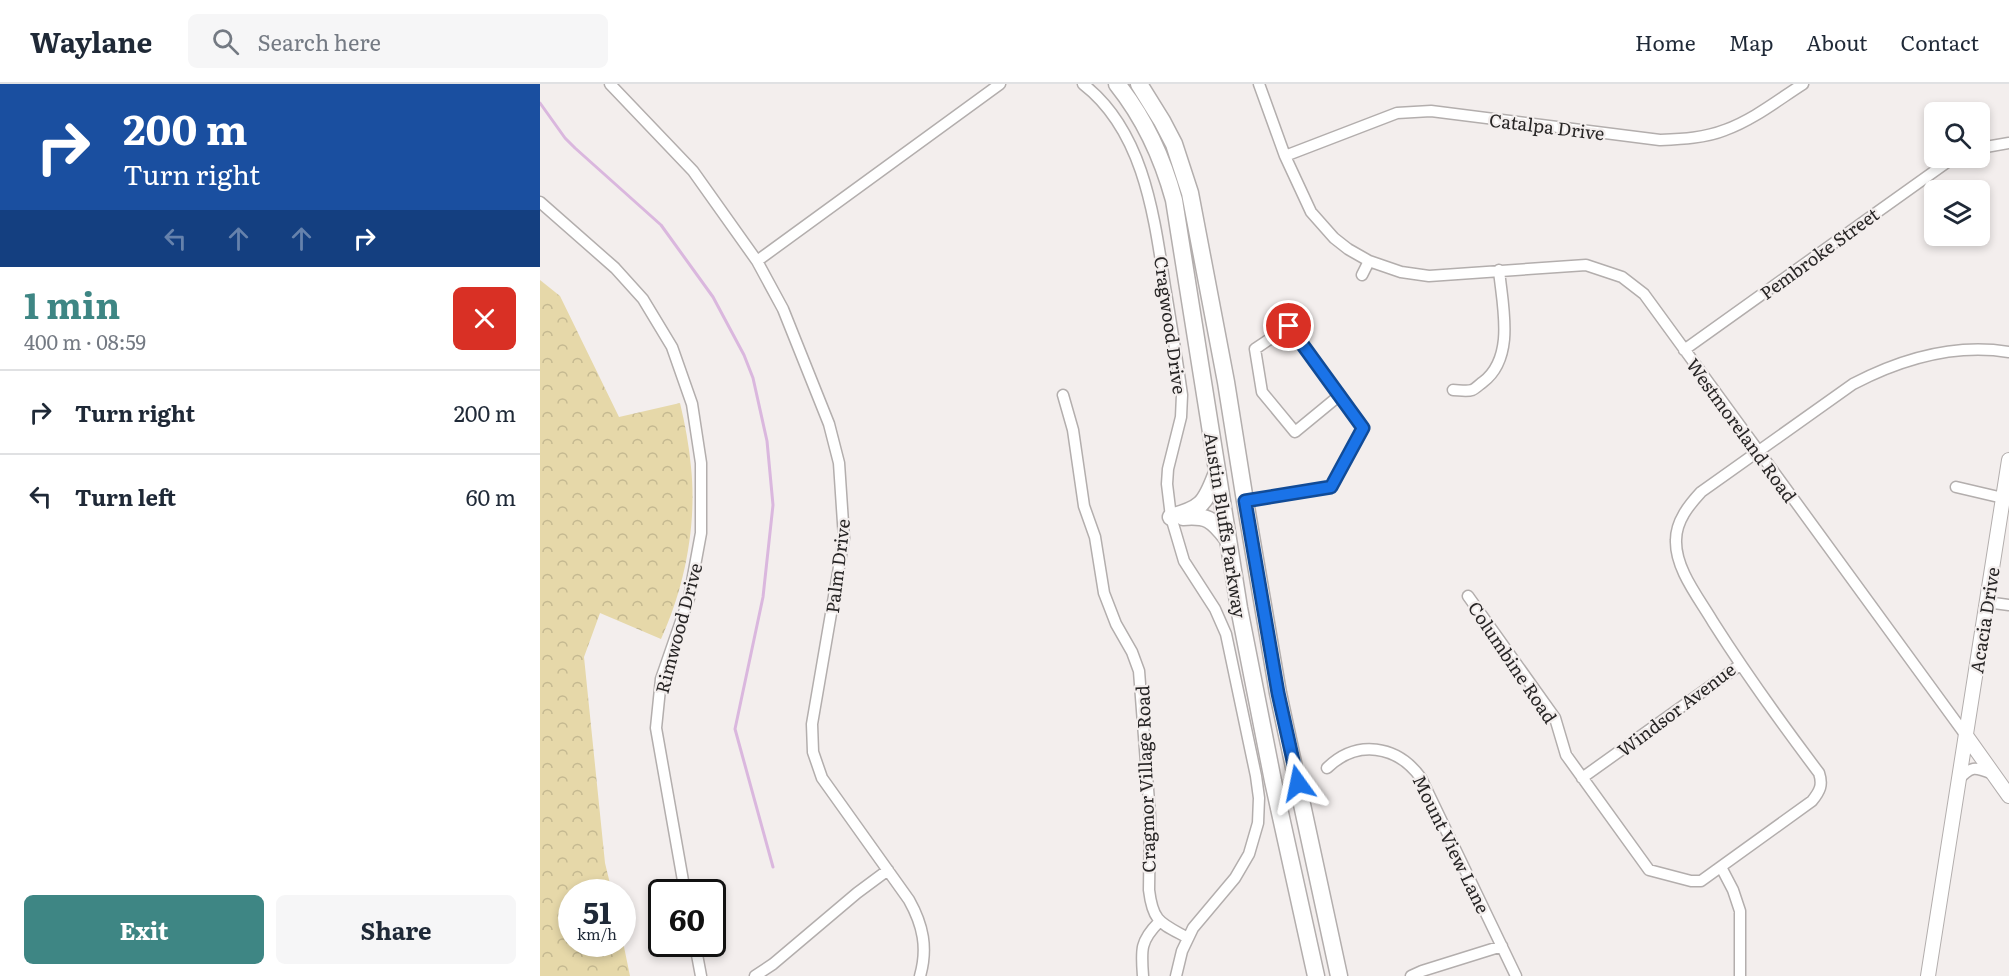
<!DOCTYPE html>
<html lang="en">
<head>
<meta charset="utf-8">
<style>
	body { margin:0; font-family:Literata,serif; background:#f6f6f7; color:#1f2937; height:100vh; display:flex; flex-direction:column; font-size:22px; white-space:nowrap }
	* { box-sizing:border-box; margin:0 }
	p { font-size:20px; color:#747a83 }
	.icon { flex:none; width:33px; height:33px; fill:none; stroke:currentColor; stroke-width:2; stroke-linecap:round; stroke-linejoin:round }
	.map { position:relative; flex:1; overflow:hidden }
	.panel { display:flex; flex-direction:column; background:#fff; width:540px }
	.panel>* { flex:none }
	.banner { background:#1a4fa0; color:#fff; overflow:hidden }
	.controls { position:absolute; left:1384px; top:18px; display:grid; gap:12px }
	.controls a { display:grid; place-items:center; width:66px; height:66px; border-radius:9px; background:#fff; box-shadow:0 3px 9px #0003; font-size:30px }
	.speed { position:absolute; left:18px; top:795px; display:flex; gap:12px; font-size:30px; font-weight:700; text-align:center }
	.speed>* { display:grid; place-content:center; width:78px; height:78px; border-radius:50%; background:#fff; box-shadow:0 3px 9px #0003; line-height:1 }
	.speed small { font-size:15px; font-weight:400 }
	.speed .limit { border:3px solid #111; border-radius:9px; background:#fff; color:#111 }
	.pin { position:absolute; display:grid; place-items:center; width:51px; height:51px; color:#fff; margin:-26px; border:3px solid #fff; border-radius:50%; box-shadow:0 2px 6px #0007 }
	.me { position:absolute; width:66px; margin:-33px; rotate:348deg; stroke-linejoin:round; filter:drop-shadow(0 0 4px #0008) }
	.turn { display:flex; align-items:center; gap:21px; height:126px; padding:0 24px; font-size:27px }
	.turn .icon { width:78px; height:78px; stroke-width:2.5 }
	.turn b { display:block; font-size:42px; line-height:51px }
	.lanes { display:flex; align-items:center; height:57px; padding:0 24px; background:#0003; justify-content:center; gap:30px; direction:ltr }
	.lanes .off { opacity:.35 }
	.round { display:grid; place-items:center; flex:none; width:63px; height:63px; border-radius:9px; background:#f6f6f7 }
	.summary { display:flex; align-items:center; justify-content:space-between; height:102px; padding:0 24px }
	h1 { font-size:36px; font-weight:700; line-height:45px; color:#3e8684 }
	.cta { display:flex; gap:12px; margin-top:auto; padding:12px 24px }
	.cta a { flex:1; height:69px; border-radius:9px; background:#3e8684; color:#fff; font-size:24px; font-weight:700; line-height:69px; text-align:center }
	.cta a+a { background:#f6f6f7; color:#1f2937 }
	ul { padding:0; list-style:none }
	li { display:flex; align-items:center; gap:18px; height:84px; padding:0 24px; border-top:2px solid #e0e1e3 }
	li div { flex:1 }
	li b { display:block; font-size:22px }
	li em { font-style:normal }
	header { display:flex; align-items:center; gap:36px; box-sizing:border-box; height:84px; padding:0 30px; background:#fff; border-bottom:2px solid #e0e1e3 }
	header strong { font-size:28px }
	nav { display:flex; gap:33px; margin-inline-start:auto; font-size:21px }
	.search { width:420px; height:54px; background:#f6f6f7; display:flex; align-items:center; gap:15px; box-sizing:border-box; padding:0 21px; border-radius:9px; color:#747a83; font-size:22px }
	main { display:flex; flex:1; min-height:0 }
	.map>svg:first-child { display:block }
</style>
</head>
<body>
<header>
<strong>Waylane</strong>
<div class="search"><svg class="icon" aria-label="search" viewBox="0 0 24 24"><circle cx="10" cy="10" r="6"/><path d="M15 15l6 6"/></svg>Search here</div>
<nav><a>Home</a><a>Map</a><a>About</a><a>Contact</a></nav>
</header>
<main>
<section class="panel">
<div class="banner">
<div class="turn"><svg class="icon" aria-label="right" viewBox="0 0 24 24"><path d="M7 20v-9h11M14 6l5 5-5 5"/></svg><div><b>200 m</b>Turn right</div></div>
<div class="lanes"><svg class="icon off" aria-label="left" viewBox="0 0 24 24"><path d="M17 20v-9H6M10 6l-5 5 5 5"/></svg><svg class="icon off" aria-label="ahead" viewBox="0 0 24 24"><path d="M12 20V5M6 11l6-6 6 6"/></svg><svg class="icon off" aria-label="ahead" viewBox="0 0 24 24"><path d="M12 20V5M6 11l6-6 6 6"/></svg><svg class="icon" aria-label="right" viewBox="0 0 24 24"><path d="M7 20v-9h11M14 6l5 5-5 5"/></svg></div>
</div>
<div class="summary"><div><h1>1 min</h1><p>400 m · 08:59</p></div><a class="round" style="background:#d93025;color:#fff"><svg class="icon" aria-label="close" viewBox="0 0 24 24"><path d="M6 6l12 12M18 6L6 18"/></svg></a></div>
<ul>
<li><svg class="icon" aria-label="right" viewBox="0 0 24 24"><path d="M7 20v-9h11M14 6l5 5-5 5"/></svg><div><b>Turn right</b></div><em>200 m</em></li>
<li><svg class="icon" aria-label="left" viewBox="0 0 24 24"><path d="M17 20v-9H6M10 6l-5 5 5 5"/></svg><div><b>Turn left</b></div><em>60 m</em></li>
</ul>
<div class="cta"><a>Exit</a><a>Share</a></div>
</section>
<div class="map">
<svg width="1469" height="892" viewBox="0 0 1469 892">
	<defs>
		<pattern id="park-crowns" width="20" height="18" patternUnits="userSpaceOnUse" patternTransform="scale(1.5)"><rect width="20" height="18" fill="#e6d8a9"/><path d="M2 6a3 3 0 1 1 6 0M12 15a3 3 0 1 1 6 0" fill="none" stroke="#c5b991"/></pattern>
	</defs>
	<rect width="100%" height="100%" fill="#f3eeed"/>
	<path fill="url(#park-crowns)" d="M0 196 20 212 79 333 140 319C145 340 149 361 151 383 157 440 145 503 121 555L60 529 44 573 65 779 72 808H32V860L83 858 90 892H0Z"/>
	<g fill="none" stroke-linecap="round" stroke-linejoin="round">
		<path stroke="#dab7de" stroke-width="3" d="M0 19 25 54 35 64 121 141 173 213 204 271 213 294 227 357 233 421 223 513 195 645 233 783"/>
		<g stroke="#b3aead" stroke-width="13">
			<path id="minor" d="M70 0 153 87 217 177 243 225 289 340 299 379 304 454 272 640 273 668 282 694 369 816C383 841 388 864 380 892
				M543 0C604 47 614 132 625 203 631 239 637 275 642 311L641 333 628 385 627 400 631 433 644 477 675 525 686 550 716 692 719 714 718 739 709 770 695 794 653 844 642 867 636 892
				M719 0 745 72 771 128 794 154 808 165 829 177 861 188 889 192 1046 181 1082 193 1104 210 1427 653
				M1440 64 1469 59
				M745 72 857 29 891 27 1120 56C1142 55 1165 54 1185 46 1213 36 1238 16 1263 0
				M0 118 75 184 103 215 132 263 152 320 161 379V449L149 514 121 595 116 644 145 808
				M217 177 460 0
				M822 191 829 177
				M1144 266 1413 74
				M913 306C918 306 927 308 932 306 935 305 940 300 943 298 976 273 962 220 959 186
				M523 311 533 346 544 422 555 453 564 509 576 540 592 568 599 587 610 731 609 806C613 839 621 839 648 854
				M1416 403 1463 414
				M705 417 791 403 823 344 749 242 715 265 722 308 755 348 800 311
				M928 512 1015 634 1026 671 1109 786 1151 797H1161L1272 717C1280 707 1283 701 1279 689 1242 640 1206 590 1173 538 1159 514 1135 485 1136 456 1136 437 1149 421 1161 408L1313 300C1361 275 1414 259 1469 268
				M1446 518 1469 521
				M787 684C817 655 857 661 881 694L976 892
				M1042 694 1200 581
				M1418 696C1432 681 1435 683 1453 690
				M1181 783 1193 806 1200 827V892
				M155 860 161 892
				M215 892 233 880 317 809 348 786
				M603 892C601 866 600 857 619 838
				M871 892 882 887 962 862"/>
		</g>
		<g stroke="#b3aead" stroke-width="16">
			<path id="tertiary" d="M1427 653 1469 712
				M1388 892 1469 376"/>
		</g>
		<g stroke="#b3aead" stroke-width="19">
			<path id="primary" d="M577 0C605 35 622 72 634 116L699 524 733 697 776 892
				M599 0 622 37 634 60 650 109 686 298 705 417 738 609 799 892
				M631 433C661 425 665 420 676 391
				M643 433C667 431 672 435 687 454"/>
		</g>
		<use href="#minor" stroke="#fff" stroke-width="10"/>
		<use href="#tertiary" stroke="#fff" stroke-width="14"/>
		<use href="#primary" stroke="#fff" stroke-width="16"/>
	</g>
	<g fill="none" stroke-linecap="round" stroke-linejoin="round">
		<g stroke="#114b97" stroke-width="15">
			<path id="route" d="M749 242 823 344 791 403 705 417 738 609 758 699"/>
		</g>
		<use href="#route" stroke="#1a73e8" stroke-width="10"/>
	</g>
	<g text-anchor="middle" dominant-baseline="central" stroke-width="4.5" stroke-linejoin="round" paint-order="stroke">
		<g font-size="18" fill="#282626" stroke="#f3eeed">
			<text transform="translate(1007 42) rotate(7)">Catalpa Drive</text>
			<text transform="translate(1279 169) rotate(-36)">Pembroke Street</text>
			<text transform="translate(631 241) rotate(82)">Cragwood Drive</text>
			<text transform="translate(1202 346) rotate(54)">Westmoreland Road</text>
			<text transform="translate(686 441) rotate(81)">Austin Bluffs Parkway</text>
			<text transform="translate(297 482) rotate(-83)">Palm Drive</text>
			<text transform="translate(1444 536) rotate(-81)">Acacia Drive</text>
			<text transform="translate(138 544) rotate(-75)">Rimwood Drive</text>
			<text transform="translate(973 578) rotate(56)">Columbine Road</text>
			<text transform="translate(1136 625) rotate(-37)">Windsor Avenue</text>
			<text transform="translate(605 695) rotate(-92)">Cragmor Village Road</text>
			<text transform="translate(912 760) rotate(64)">Mount View Lane</text>
		</g>
	</g>
</svg>
<div class="controls">
<a><svg class="icon" aria-label="search" viewBox="0 0 24 24"><circle cx="10" cy="10" r="6"/><path d="M15 15l6 6"/></svg></a>
<a><svg class="icon" aria-label="layers" viewBox="0 0 24 24"><path d="M12 4l9 5-9 5-9-5zM3 14l9 5 9-5"/></svg></a>
</div>
<div class="speed"><div>51<small>km/h</small></div><div class="limit">60</div></div>
<div class="pin" style="left:749px;top:242px;background:#d93025"><svg class="icon" aria-label="arrive" viewBox="0 0 24 24"><path d="M6 21V4h12l-3 4 3 4H6"/></svg></div>
<svg class="me" style="left:758px;top:699px" viewBox="-20 -20 40 40"><path d="M0-17L14 15 0 8-14 15z" fill="#1a73e8" stroke="#fff" stroke-width="4"/></svg>
</div>
</main>
</body>
</html>
